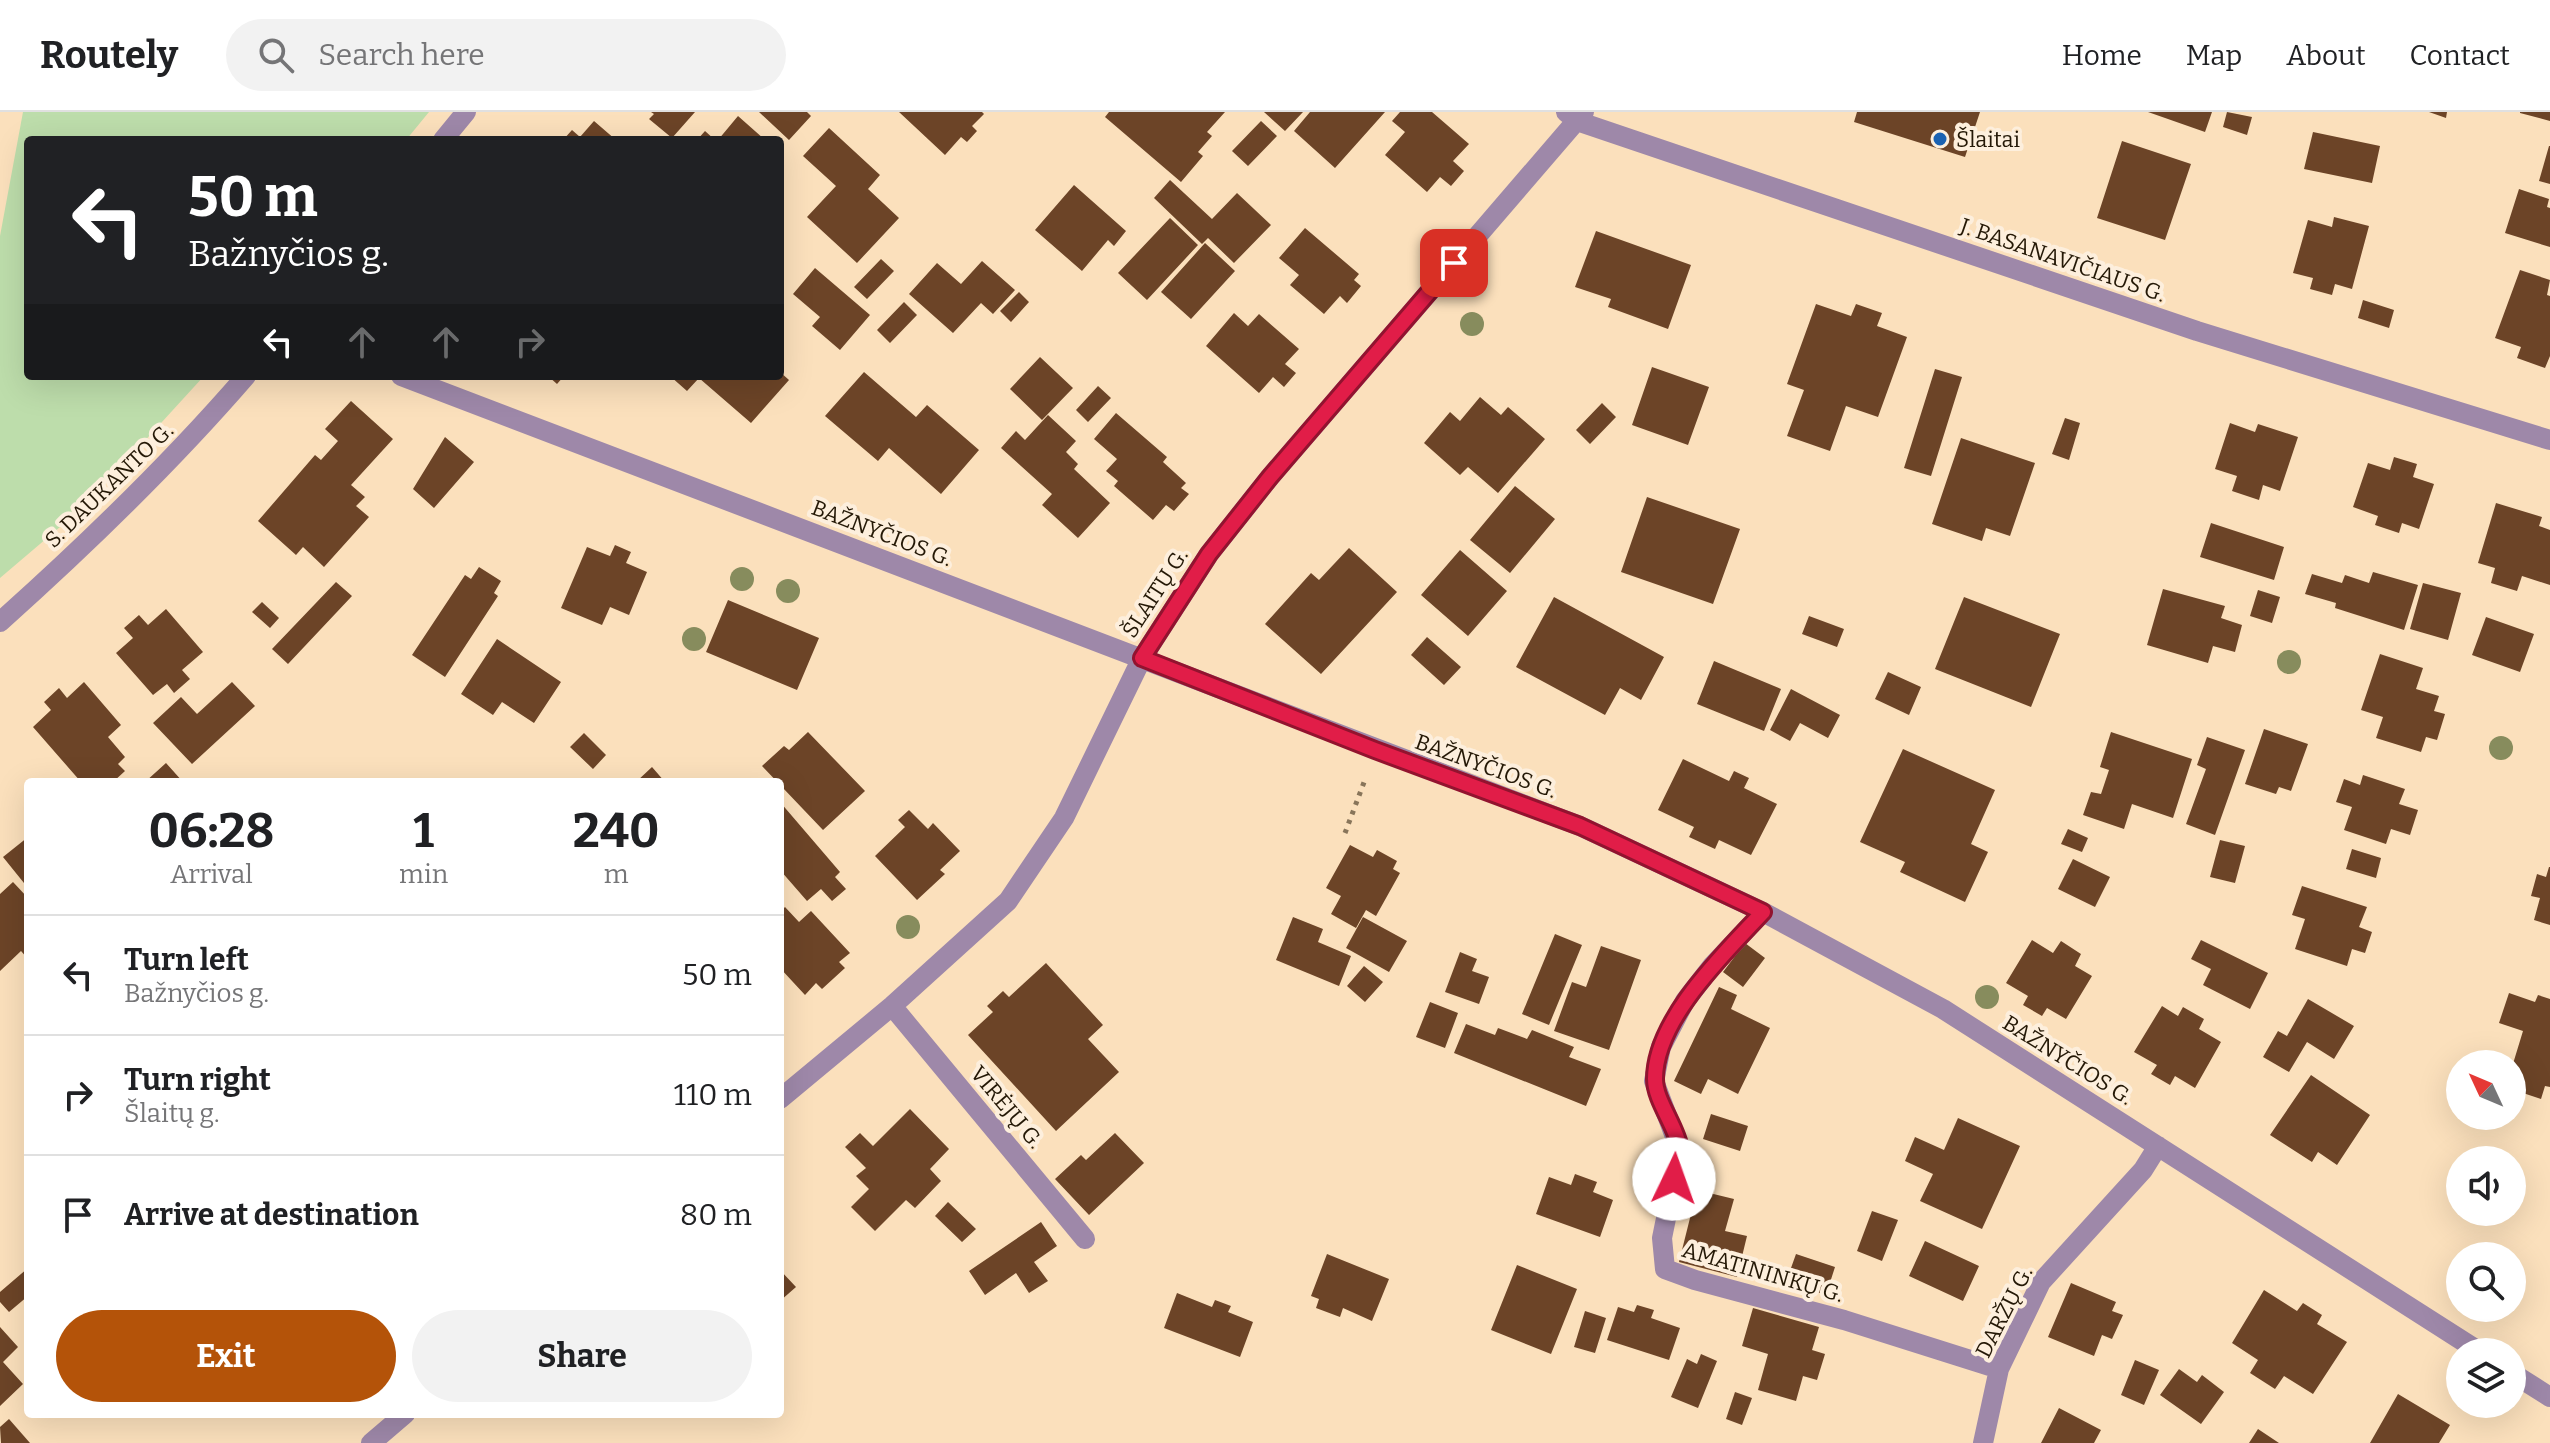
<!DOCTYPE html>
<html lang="en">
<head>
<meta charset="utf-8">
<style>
	body { margin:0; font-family:Bitter,serif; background:#f2f2f2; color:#202124; height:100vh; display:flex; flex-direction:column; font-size:30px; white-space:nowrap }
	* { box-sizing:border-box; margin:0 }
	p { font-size:26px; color:#757577 }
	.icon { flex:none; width:44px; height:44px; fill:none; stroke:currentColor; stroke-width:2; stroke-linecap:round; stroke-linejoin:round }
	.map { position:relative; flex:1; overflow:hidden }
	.details { position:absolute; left:24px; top:666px; width:760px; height:640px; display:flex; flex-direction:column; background:#fff; border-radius:8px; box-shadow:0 8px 32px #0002 }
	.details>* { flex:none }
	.top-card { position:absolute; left:24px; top:24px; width:760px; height:244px; border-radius:8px; box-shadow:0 8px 32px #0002; background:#202124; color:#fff; overflow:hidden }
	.needle { width:52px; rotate:314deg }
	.controls { position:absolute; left:2446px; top:938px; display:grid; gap:16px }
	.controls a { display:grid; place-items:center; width:80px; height:80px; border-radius:50%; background:#fff; box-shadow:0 8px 32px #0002; font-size:40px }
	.pin { position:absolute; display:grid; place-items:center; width:68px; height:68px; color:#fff; margin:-34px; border-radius:16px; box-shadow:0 4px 12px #0006 }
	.me { position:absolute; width:88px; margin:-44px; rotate:3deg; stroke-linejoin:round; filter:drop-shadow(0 0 6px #0008) }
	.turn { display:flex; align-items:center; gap:28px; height:168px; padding:0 32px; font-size:36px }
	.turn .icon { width:104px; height:104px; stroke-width:2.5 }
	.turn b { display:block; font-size:56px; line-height:68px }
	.lanes { display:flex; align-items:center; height:76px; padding:0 32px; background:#0003; justify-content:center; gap:40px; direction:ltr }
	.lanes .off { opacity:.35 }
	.eta { display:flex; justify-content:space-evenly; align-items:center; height:136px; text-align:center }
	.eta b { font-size:48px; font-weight:700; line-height:56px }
	.action { display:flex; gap:16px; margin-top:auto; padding:16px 32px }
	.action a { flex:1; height:92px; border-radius:48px; background:#b45309; color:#fff; font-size:32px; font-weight:700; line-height:92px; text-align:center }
	.action a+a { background:#f2f2f2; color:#202124 }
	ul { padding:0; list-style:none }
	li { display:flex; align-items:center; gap:24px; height:120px; padding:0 32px; border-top:2px solid #e0e0e0 }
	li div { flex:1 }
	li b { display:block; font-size:30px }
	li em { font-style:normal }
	header { display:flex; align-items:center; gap:48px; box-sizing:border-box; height:112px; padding:0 40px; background:#fff; border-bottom:2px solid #e0e0e0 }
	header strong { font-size:38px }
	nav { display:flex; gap:44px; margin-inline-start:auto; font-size:28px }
	.search { width:560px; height:72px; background:#f2f2f2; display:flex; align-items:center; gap:20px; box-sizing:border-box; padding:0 28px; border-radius:44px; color:#757577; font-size:30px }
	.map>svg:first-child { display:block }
</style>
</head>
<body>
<header>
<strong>Routely</strong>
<div class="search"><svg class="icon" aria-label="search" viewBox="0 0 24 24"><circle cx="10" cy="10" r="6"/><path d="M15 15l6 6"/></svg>Search here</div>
<nav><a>Home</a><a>Map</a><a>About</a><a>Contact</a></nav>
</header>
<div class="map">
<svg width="2550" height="1331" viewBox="0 0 2550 1331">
	<rect width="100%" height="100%" fill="#fbe0bc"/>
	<path fill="#bdddab" d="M23 0H429L406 28H28V264H204L87 392 0 466V124Z"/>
	<path fill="#6c4427" d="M651 0H695L672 26 649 7 654 2Z
		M759 0H807L811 4 789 28Z
		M899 0H982L984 2 972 14 977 19 967 30 961 25 945 43Z
		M1109 0H1225L1207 20 1212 24 1198 40 1203 44 1181 70 1105 5Z
		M1264 0H1303L1285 19Z
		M1310 0H1385L1335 56 1294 19Z
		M1400 0H1432L1469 32 1453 49 1464 59 1451 74 1440 65 1427 80 1385 43 1405 20 1392 9Z
		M1857 0H1980L1965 45 1854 10Z
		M2148 0H2212L2205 20Z
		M2227 0 2252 5 2247 23 2223 15Z
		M2429 0H2447L2446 6Z
		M2520 0H2550V9L2520 1Z
		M738 4 765 28H718Z
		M594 9 616 28H563L572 18 580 25Z
		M1261 9 1277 24 1248 54 1232 39Z
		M829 16 880 63 868 77 899 106 857 151 807 105 836 74 803 44Z
		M705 19 715 28H697Z
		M2313 20 2380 34 2372 71 2304 57Z
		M2122 29 2191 52 2165 128 2097 106Z
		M2549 34H2550V72L2539 69Z
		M1170 68 1212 107 1237 81 1271 113 1234 151 1208 126 1202 132 1154 86Z
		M1074 73 1126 119 1114 134 1108 128 1082 159 1035 118Z
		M2519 77 2549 87 2547 95 2550 96V135L2505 121Z
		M2334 105 2369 114 2352 177 2335 172 2332 183 2310 177 2313 166 2293 161 2308 108 2332 115Z
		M1170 106 1198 133 1147 188 1118 161Z
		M1305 116 1359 162 1354 168 1361 174 1347 191 1340 184 1324 202 1290 173 1299 163 1279 146Z
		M1596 119 1691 153 1668 217 1608 195 1611 187 1575 175Z
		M1205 131 1235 159 1191 207 1161 180Z
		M881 147 894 159 867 187 854 175Z
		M982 149 1015 178 993 202 981 191 953 221 909 182 937 151 961 172Z
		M815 156 870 203 840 238 812 214 820 205 793 182Z
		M2520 158 2550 168 2547 183 2550 184V244L2545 256 2517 246 2521 235 2495 226Z
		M1019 180 1029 190 1011 210 1000 199Z
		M2363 188 2394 198 2389 216 2358 206Z
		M904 190 917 203 890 231 877 218Z
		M1816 192 1851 204 1856 192 1882 201 1877 214 1907 225 1878 305 1846 294 1830 339 1787 324 1804 278 1787 272Z
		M1234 201 1248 214 1259 202 1299 237 1285 252 1296 261 1284 275 1273 265 1259 281 1206 234Z
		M1040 245 1073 276 1042 308 1010 277Z
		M1652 255 1709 275 1688 333 1632 313Z
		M1935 257 1962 265 1931 364 1904 356Z
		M780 260 789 268 751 311 699 266 687 279 670 264H780Z
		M864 260 916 305 927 293 979 338 941 382 889 336 878 349 825 304Z
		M548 264H564L557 272Z
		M1098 274 1111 286 1088 310 1076 298Z
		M1480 285 1501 303 1508 295 1545 327 1498 381 1468 355 1460 363 1424 331 1450 300 1460 309Z
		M351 289 393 327 351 373 365 385 356 394 369 405 324 455 303 435 296 443 258 409 315 343 321 348 338 329 325 317Z
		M1602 291 1616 305 1590 332 1576 318Z
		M1116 301 1167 345 1163 350 1186 371 1181 376 1189 382 1174 399 1166 393 1153 408 1114 374 1118 369 1106 359 1117 347 1094 327Z
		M1048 303 1076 329 1066 340 1078 352 1074 357 1110 391 1078 426 1042 393 1052 382 1001 336 1016 319 1025 328Z
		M2065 306 2080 311 2069 348 2052 342Z
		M2230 311 2255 320 2258 312 2298 325 2280 379 2263 373 2259 388 2232 379 2237 364 2215 357Z
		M445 325 474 350 434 396 413 377Z
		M1961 326 2035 351 2010 424 1986 416 1982 429 1932 412Z
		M2394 345 2417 352 2413 365 2434 372 2419 417 2402 411 2399 421 2375 413 2378 404 2353 395 2368 351 2390 358Z
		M1515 374 1555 407 1510 461 1470 428Z
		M1647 385 1740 417 1713 492 1621 460Z
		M2496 391 2542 405 2539 414 2550 418V473L2522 464 2517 479 2491 471 2495 456 2478 451Z
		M2211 411 2284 435 2274 468 2200 445Z
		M615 433 631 440 626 451 647 460 629 503 610 495 602 513 561 496 587 435 610 444Z
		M1349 436 1397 480 1321 562 1265 512 1311 461 1319 468Z
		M1460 438 1507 479 1468 524 1421 483Z
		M479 455 501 469 494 481 498 484 445 565 412 543 465 463 471 467Z
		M2373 460 2418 473 2404 518 2335 496 2336 491 2305 482 2312 462 2342 471 2345 463 2369 471Z
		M336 470 352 484 288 552 272 537Z
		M2423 471 2461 481 2448 528 2410 517Z
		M2163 477 2225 494 2221 506 2242 513 2235 540 2213 534 2208 551 2147 533Z
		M2258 478 2280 485 2272 511 2250 504Z
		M1554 485 1664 545 1641 588 1620 576 1605 603 1516 555Z
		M1964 485 2060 522 2031 595 1935 557Z
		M728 488 819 526 797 578 706 540Z
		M262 490 279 506 270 516 252 500Z
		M166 497 203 540 182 558 190 567 174 581 167 572 153 583 116 541 133 526 124 516 139 503 148 513Z
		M1809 504 1844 517 1837 535 1802 522Z
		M2486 505 2534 522 2520 560 2472 543Z
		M1427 525 1461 555 1444 573 1411 543Z
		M497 527 561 570 534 611 502 590 493 603 461 582Z
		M2380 542 2423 556 2416 577 2439 584 2434 599 2445 602 2437 628 2426 625 2421 640 2376 626 2383 605 2361 598Z
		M1714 549 1781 577 1764 619 1697 592Z
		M1888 560 1921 575 1909 603 1875 587Z
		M84 570 121 613 108 625 125 645 118 652 125 659 113 670H81L33 615 51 598 44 590 59 576 67 586Z
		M232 570 255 594 192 652 153 611 181 585 197 602Z
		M1791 577 1840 603 1828 626 1800 611 1790 629 1770 618Z
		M2264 617 2308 632 2291 679 2279 675 2276 682 2245 672Z
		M808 620 865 679 823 718 762 654 784 634 789 638Z
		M2111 620 2192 647 2173 706 2132 692 2124 717 2083 703 2091 680 2101 682 2109 658 2100 655Z
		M584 621 606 643 593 657 570 635Z
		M2207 625 2245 638 2215 723 2186 712 2206 657 2197 653Z
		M1903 637 1995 678 1971 732 1988 740 1965 790 1900 760 1905 750 1860 730Z
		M1683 647 1729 669 1734 659 1749 666 1744 676 1777 692 1751 743 1719 728 1715 737 1689 725 1694 715 1658 698Z
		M166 651 183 670H145Z
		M652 655 665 670H636Z
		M2363 663 2405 677 2399 692 2418 698 2410 723 2391 717 2386 732 2344 718 2352 695 2336 690 2344 667 2360 673Z
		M780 690 840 760 835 765 846 777 832 789 821 777 807 789 780 758Z
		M909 698 928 717 933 711 960 739 940 758 945 762 917 788 875 744 905 715 898 708Z
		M2068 717 2088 726 2082 740 2061 732Z
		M28 725V776L3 745Z
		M2220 728 2245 734 2235 771 2210 765Z
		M1350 733 1373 745 1377 738 1397 749 1393 757 1400 761 1376 804 1366 798 1356 816 1331 802 1341 784 1326 776Z
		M2352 737 2381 746 2376 766 2346 757Z
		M2073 747 2110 765 2095 795 2058 777Z
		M2549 755H2550V813L2534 808 2540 786 2531 784 2537 762 2546 765Z
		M13 770 28 786V847L21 839 0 859V782Z
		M2302 774 2367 795 2359 815 2372 820 2365 841 2352 837 2347 854 2295 837 2305 807 2292 803Z
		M785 795 799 810 811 799 850 841 839 850 845 856 822 877 816 871 805 883 780 856V800Z
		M1293 805 1323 817 1318 830 1351 844 1339 874 1276 848Z
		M1363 805 1407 829 1389 860 1346 836Z
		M1555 822 1582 833 1549 913 1522 902Z
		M2032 828 2053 841 2061 829 2081 842 2075 854 2092 864 2066 907 2047 896 2042 904 2023 893 2028 884 2006 871Z
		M2201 828 2268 861 2250 897 2203 873 2211 857 2191 847Z
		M1745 831 1765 846 1743 875 1723 860Z
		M1601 834 1641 848 1609 938 1554 919 1572 870 1586 875Z
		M1460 840 1477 847 1472 859 1489 865 1479 892 1445 880Z
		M1046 851 1103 913 1088 927 1119 960 1056 1019 968 923 993 900 987 894 1003 879 1009 885Z
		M1364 854 1383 870 1365 890 1347 874Z
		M1719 875 1737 883 1731 897 1770 916 1738 982 1708 967 1701 982 1674 969Z
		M2509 881 2535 890 2538 883 2550 887V975L2545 974 2541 987 2514 978 2519 964 2512 962V955L2523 919 2499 911Z
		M2308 887 2354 914 2334 947 2307 930 2289 960 2263 945 2278 919 2287 924Z
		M1430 890 1458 901 1445 936 1416 925Z
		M2162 894 2178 904 2183 895 2204 907 2199 917 2221 930 2195 976 2175 964 2170 973 2151 962 2157 953 2134 940Z
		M1466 912 1495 923 1498 916 1527 927 1532 918 1574 935 1569 945 1601 957 1586 994 1454 941Z
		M2311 963 2370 1003 2337 1053 2318 1040 2312 1050 2270 1023Z
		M910 997 949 1037 930 1057 941 1069 915 1096 906 1088 875 1119 851 1095 869 1077 856 1064 866 1056 845 1035 860 1021 873 1034Z
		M1711 1002 1748 1014 1740 1039 1703 1027Z
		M1958 1006 2020 1034 1982 1117 1920 1089 1933 1062 1905 1049 1915 1025 1944 1038Z
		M1115 1021 1144 1051 1089 1103 1055 1067 1081 1043 1086 1048Z
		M1575 1062 1597 1070 1593 1080 1613 1088 1600 1125 1536 1102 1549 1065 1571 1073Z
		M1697 1078 1734 1087 1725 1119 1747 1124 1737 1165 1679 1150Z
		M948 1090 976 1117 962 1130 935 1104Z
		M1872 1099 1898 1108 1882 1149 1857 1139Z
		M1041 1110 1057 1134 1034 1150 1048 1169 1029 1181 1016 1161 985 1183 969 1159Z
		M1925 1129 1979 1154 1963 1189 1909 1164Z
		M1327 1142 1389 1167 1372 1209 1343 1196 1340 1205 1316 1196 1319 1187 1311 1184Z
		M1796 1142 1835 1155 1826 1183 1786 1170Z
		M1517 1153 1577 1177 1551 1242 1491 1218Z
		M28 1156V1184L9 1200 0 1190V1180Z
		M780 1158 796 1175 780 1189Z
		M2071 1171 2116 1190 2112 1199 2123 1203 2112 1227 2102 1223 2094 1244 2048 1225Z
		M2264 1178 2297 1199 2303 1191 2322 1203 2317 1212 2347 1230 2313 1282 2284 1264 2275 1277 2250 1261 2258 1248 2232 1231Z
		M1177 1181 1212 1195 1215 1188 1231 1194 1228 1200 1253 1210 1240 1245 1164 1216Z
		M1637 1193 1654 1198 1651 1206 1680 1216 1669 1248 1607 1228 1618 1195 1634 1200Z
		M1753 1196 1819 1215 1812 1238 1825 1242 1817 1268 1803 1264 1796 1289 1758 1278 1768 1242 1742 1234Z
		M1585 1199 1606 1206 1595 1241 1574 1235Z
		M0 1215 18 1235 3 1250 23 1272 0 1294Z
		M1701 1242 1717 1249 1698 1296 1671 1285 1687 1247 1697 1252Z
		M2135 1248 2159 1258 2144 1293 2121 1283Z
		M2179 1257 2197 1270 2202 1263 2224 1280 2201 1312 2160 1283Z
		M1735 1280 1752 1286 1742 1313 1726 1307Z
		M2398 1282 2450 1313 2439 1331H2370Z
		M2059 1296 2101 1318 2094 1331H2041Z
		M9 1307 30 1331H1L0 1315Z
		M2258 1317 2279 1331H2249Z"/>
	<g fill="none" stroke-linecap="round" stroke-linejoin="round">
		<path stroke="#88755a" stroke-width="5" stroke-dasharray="4 6" stroke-linecap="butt" d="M1345 721 1366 665"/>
		<path stroke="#9e88a9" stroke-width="20" d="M1566 0 1577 9 2197 219 2550 328
			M443 28 466 0
			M401 264 1580 714 1763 800 1943 897 2480 1240
			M0 510C86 433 170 352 246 264
			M1763 800 1713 853 1685 889 1661 935 1654 969 1680 1038 1662 1126 1665 1157 1695 1168 1844 1208 1999 1257
			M892 894 1085 1127
			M780 987 892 894 1008 789 1064 706 1142 546 1209 442 1270 365 1584 0
			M2512 1261 2550 1285
			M371 1331 405 1302
			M1983 1331 1999 1257 2041 1170 2143 1058 2158 1034"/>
	</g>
	<g fill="#878c5d">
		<circle cx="1472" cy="212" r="12"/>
		<circle cx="742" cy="467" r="12"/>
		<circle cx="788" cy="479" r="12"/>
		<circle cx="694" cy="527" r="12"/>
		<circle cx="2289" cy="550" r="12"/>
		<circle cx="2501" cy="636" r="12"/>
		<circle cx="908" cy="815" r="12"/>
		<circle cx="1987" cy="885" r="12"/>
	</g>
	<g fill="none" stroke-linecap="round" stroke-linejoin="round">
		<g stroke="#92132f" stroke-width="20">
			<path id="route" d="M1454 151 1270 365 1209 442 1142 546 1375 638 1580 714 1763 800C1725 841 1655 907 1655 967 1655 989 1677 1015 1680 1037 1681 1046 1676 1058 1674 1067"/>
		</g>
		<use href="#route" stroke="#e11d48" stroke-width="14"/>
	</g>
	<circle fill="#1a62b2" stroke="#fdefdd" stroke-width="3" cx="1940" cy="27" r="8"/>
	<g text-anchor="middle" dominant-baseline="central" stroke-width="8" stroke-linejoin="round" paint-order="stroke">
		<g font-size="22" fill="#241806" stroke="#fdefdd" text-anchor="start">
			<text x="1956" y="27">Šlaitai</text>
		</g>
		<g font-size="22" fill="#241806" stroke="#fdefdd">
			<text transform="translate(2063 148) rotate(19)">J. BASANAVIČIAUS G.</text>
			<text transform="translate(109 373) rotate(-44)">S. DAUKANTO G.</text>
			<text transform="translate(882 421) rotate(21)">BAŽNYČIOS G.</text>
			<text transform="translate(1155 481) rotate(-57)">ŠLAITŲ G.</text>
			<text transform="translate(1486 654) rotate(20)">BAŽNYČIOS G.</text>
			<text transform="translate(2068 948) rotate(32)">BAŽNYČIOS G.</text>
			<text transform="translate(1007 995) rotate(50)">VIRĖJŲ G.</text>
			<text transform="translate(1763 1160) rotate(16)">AMATININKŲ G.</text>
			<text transform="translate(2004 1200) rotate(-63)">DARŽŲ G.</text>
		</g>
	</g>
</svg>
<div class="controls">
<a><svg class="needle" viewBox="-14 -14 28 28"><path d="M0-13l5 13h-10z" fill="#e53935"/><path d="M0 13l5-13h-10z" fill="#757577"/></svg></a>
<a><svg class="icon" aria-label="sound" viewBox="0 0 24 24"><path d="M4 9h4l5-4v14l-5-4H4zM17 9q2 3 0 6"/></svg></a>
<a><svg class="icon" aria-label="search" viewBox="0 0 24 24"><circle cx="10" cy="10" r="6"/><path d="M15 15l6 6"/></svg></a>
<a><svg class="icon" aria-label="layers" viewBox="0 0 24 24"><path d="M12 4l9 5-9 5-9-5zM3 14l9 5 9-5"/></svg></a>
</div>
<div class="pin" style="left:1454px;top:151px;background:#d93025"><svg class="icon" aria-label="arrive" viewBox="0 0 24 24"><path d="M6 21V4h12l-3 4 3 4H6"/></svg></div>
<svg class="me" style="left:1674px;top:1067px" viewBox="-20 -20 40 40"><circle r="19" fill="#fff"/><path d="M0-13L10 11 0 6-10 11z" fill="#e11d48"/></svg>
<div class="top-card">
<div class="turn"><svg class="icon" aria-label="left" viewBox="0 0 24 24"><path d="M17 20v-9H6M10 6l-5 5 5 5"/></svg><div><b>50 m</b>Bažnyčios g.</div></div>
<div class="lanes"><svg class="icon" aria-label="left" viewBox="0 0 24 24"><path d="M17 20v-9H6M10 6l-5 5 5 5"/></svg><svg class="icon off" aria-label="ahead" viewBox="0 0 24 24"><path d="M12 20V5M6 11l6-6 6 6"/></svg><svg class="icon off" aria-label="ahead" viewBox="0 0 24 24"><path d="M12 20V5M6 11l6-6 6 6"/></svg><svg class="icon off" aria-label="right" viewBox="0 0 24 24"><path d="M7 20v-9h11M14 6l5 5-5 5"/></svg></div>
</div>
<section class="details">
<div class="eta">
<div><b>06:28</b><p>Arrival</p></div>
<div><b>1</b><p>min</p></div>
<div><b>240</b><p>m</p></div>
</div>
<ul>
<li><svg class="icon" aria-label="left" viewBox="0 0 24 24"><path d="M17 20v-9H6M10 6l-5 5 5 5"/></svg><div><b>Turn left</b><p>Bažnyčios g.</p></div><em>50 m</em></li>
<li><svg class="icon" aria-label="right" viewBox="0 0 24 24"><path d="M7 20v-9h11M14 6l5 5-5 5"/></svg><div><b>Turn right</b><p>Šlaitų g.</p></div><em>110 m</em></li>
<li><svg class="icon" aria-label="arrive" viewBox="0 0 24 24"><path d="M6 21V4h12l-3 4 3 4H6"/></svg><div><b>Arrive at destination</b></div><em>80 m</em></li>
</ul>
<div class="action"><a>Exit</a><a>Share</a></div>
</section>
</div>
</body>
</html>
